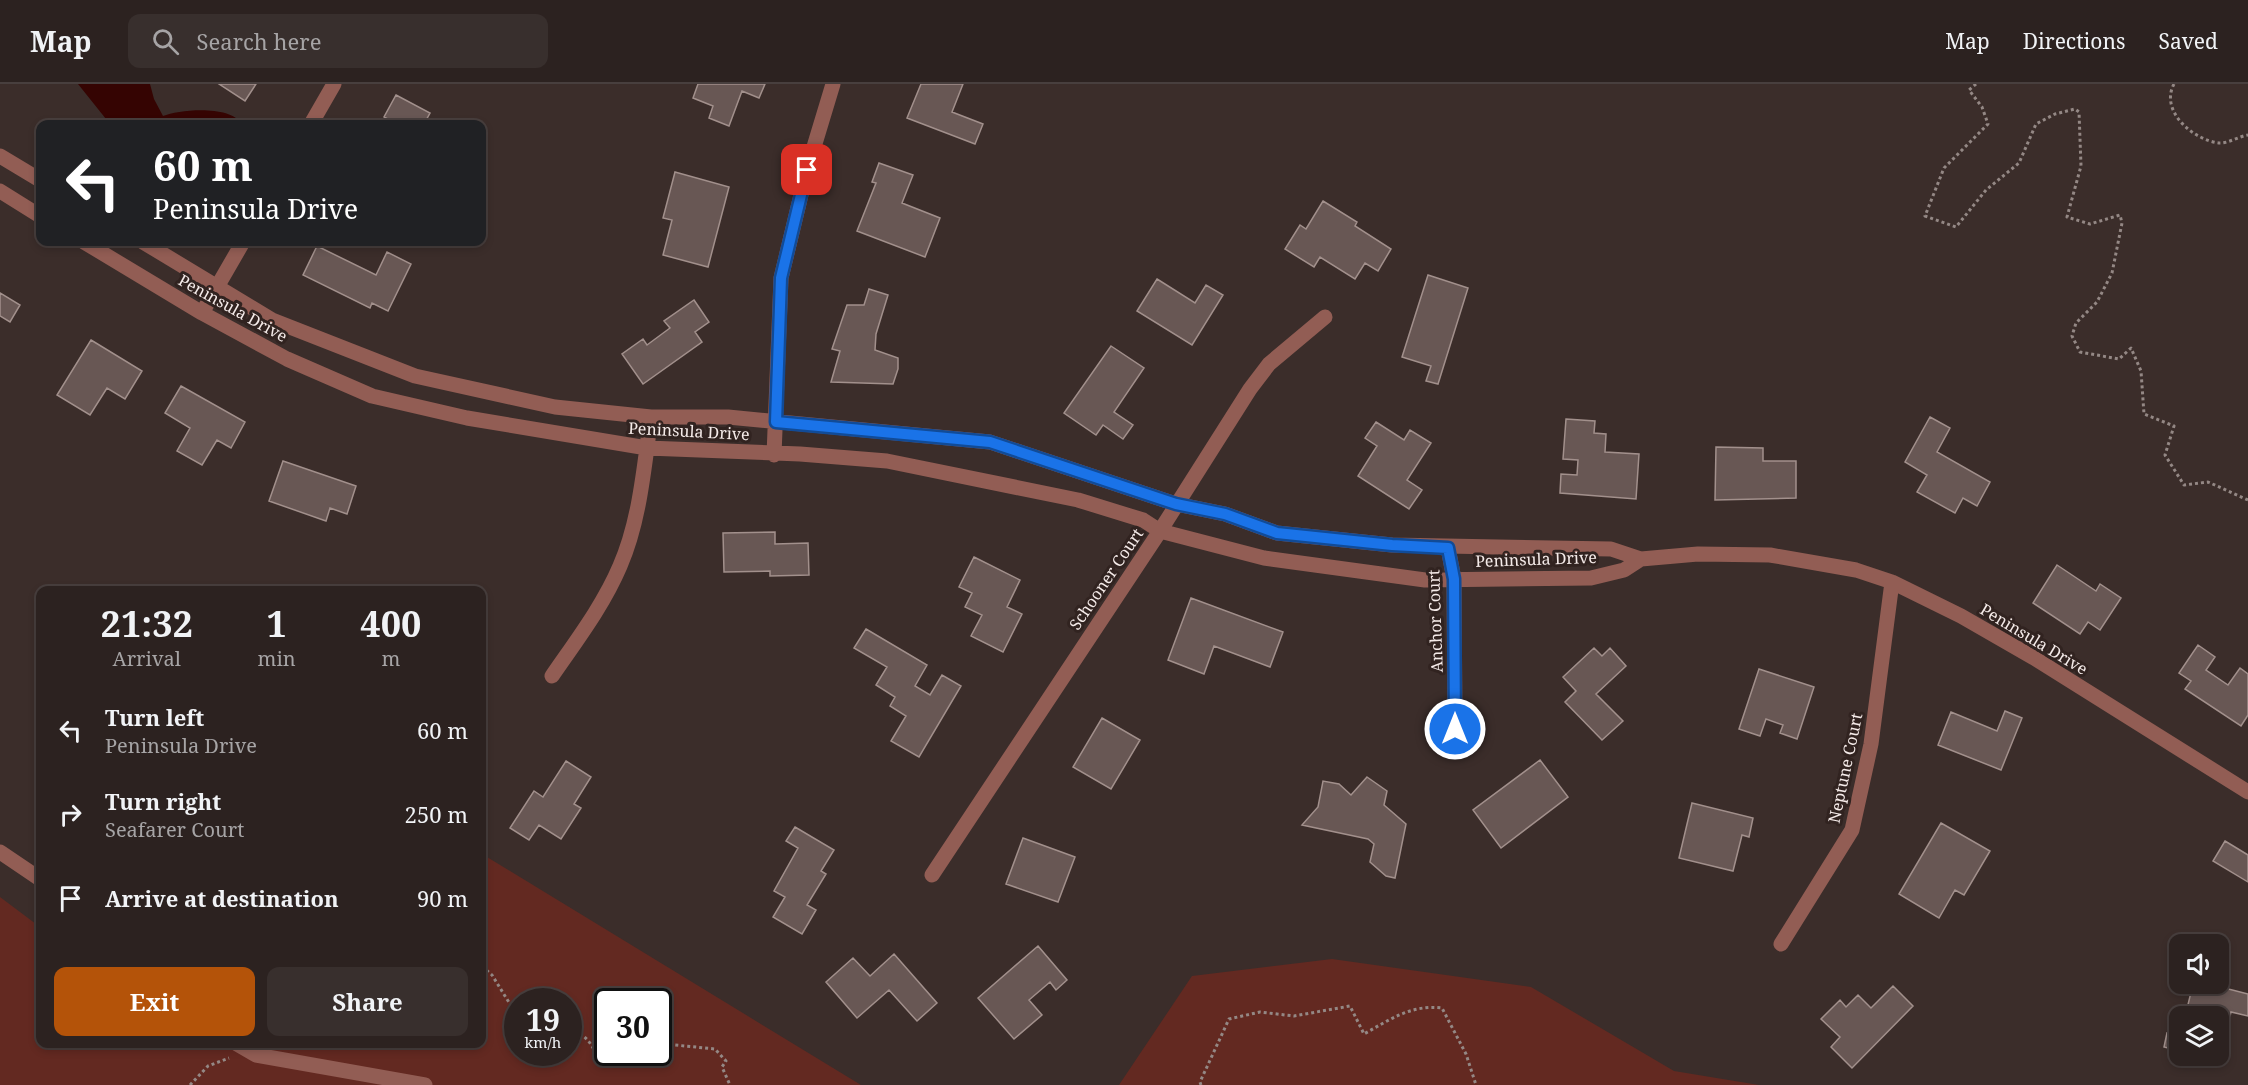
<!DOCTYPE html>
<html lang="en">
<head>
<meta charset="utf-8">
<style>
	body { margin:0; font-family:"Noto Serif",serif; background:#382f2d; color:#f1f3f6; height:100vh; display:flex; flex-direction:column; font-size:22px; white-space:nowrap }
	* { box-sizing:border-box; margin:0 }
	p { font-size:20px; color:#a6a4a5 }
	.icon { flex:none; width:33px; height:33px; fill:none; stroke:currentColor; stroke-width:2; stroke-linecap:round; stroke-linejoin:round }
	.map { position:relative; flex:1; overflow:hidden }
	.drawer { position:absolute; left:36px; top:502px; width:450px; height:462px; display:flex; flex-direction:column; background:#2c2220; border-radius:12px; box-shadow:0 3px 9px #0003,0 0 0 2px #483f3e }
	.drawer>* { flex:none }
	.top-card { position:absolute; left:36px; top:36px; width:450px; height:126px; border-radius:12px; box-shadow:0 3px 9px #0003,0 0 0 2px #483f3e; background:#202124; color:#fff; overflow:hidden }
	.buttons { position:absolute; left:2169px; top:850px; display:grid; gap:12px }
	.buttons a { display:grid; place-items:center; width:60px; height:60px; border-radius:12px; background:#2c2220; box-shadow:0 3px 9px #0003,0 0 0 2px #483f3e; font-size:30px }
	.speed { position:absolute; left:504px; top:904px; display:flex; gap:12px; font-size:30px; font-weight:700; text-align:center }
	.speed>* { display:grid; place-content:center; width:78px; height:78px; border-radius:50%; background:#2c2220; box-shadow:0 3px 9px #0003,0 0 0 2px #483f3e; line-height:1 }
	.speed small { font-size:15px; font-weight:400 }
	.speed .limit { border:3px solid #111; border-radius:9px; background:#fff; color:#111 }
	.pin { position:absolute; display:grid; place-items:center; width:51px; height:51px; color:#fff; margin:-26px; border-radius:12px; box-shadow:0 3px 9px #0006 }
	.me { position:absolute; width:66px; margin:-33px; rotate:0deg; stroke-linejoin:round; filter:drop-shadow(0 0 4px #0008) }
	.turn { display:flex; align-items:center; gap:21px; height:126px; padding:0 18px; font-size:27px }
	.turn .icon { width:78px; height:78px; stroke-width:2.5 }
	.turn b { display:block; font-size:42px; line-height:51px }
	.eta { display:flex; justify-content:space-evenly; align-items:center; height:102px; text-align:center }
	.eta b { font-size:36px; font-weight:700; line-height:42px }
	.primary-button { display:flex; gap:12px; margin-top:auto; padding:12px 18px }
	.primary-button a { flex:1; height:69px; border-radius:12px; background:#b45309; color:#fff; font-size:24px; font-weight:700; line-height:69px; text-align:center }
	.primary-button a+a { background:#382f2d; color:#f1f3f6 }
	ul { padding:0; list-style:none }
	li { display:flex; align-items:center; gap:18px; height:84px; padding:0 18px }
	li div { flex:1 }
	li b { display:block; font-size:22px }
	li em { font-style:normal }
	header { display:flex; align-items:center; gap:36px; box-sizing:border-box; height:84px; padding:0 30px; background:#2c2220; border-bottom:2px solid #483f3e }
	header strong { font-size:28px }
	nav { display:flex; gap:33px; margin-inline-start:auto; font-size:21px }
	.search { width:420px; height:54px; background:#382f2d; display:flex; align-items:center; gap:15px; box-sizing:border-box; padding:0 21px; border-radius:12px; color:#a6a4a5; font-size:22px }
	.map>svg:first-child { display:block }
</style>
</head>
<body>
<header>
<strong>Map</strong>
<div class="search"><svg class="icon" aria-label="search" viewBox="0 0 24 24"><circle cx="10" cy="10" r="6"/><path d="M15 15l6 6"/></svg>Search here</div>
<nav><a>Map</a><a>Directions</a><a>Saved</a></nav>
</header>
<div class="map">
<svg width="2248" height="1001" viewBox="0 0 2248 1001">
	<rect width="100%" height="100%" fill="#3b2d2a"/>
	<path fill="#632921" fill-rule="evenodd" d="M482 770 861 1001H0V813L40 843V960H482ZM518 918H568V969H518ZM608 918H658V969H608Z
		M1332 875 1531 903 1674 987 1759 1001H1119L1192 892Z"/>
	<path fill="#350402" d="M78 0H150L154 15 163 32C180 25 232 21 241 40H110Z"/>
	<path fill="#685754" stroke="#a2908c" stroke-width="1.5" d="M219 0H256L245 17Z
		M698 0H765L759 14 742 7 729 42 709 34 713 22 693 14Z
		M921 0H963L952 28 983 40 975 60 907 34Z
		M396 11 430 29 424 40H397L384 33Z
		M879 79 913 91 902 119 940 134 925 173 857 147 876 99 872 98Z
		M675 88 729 103 708 183 663 171 672 136 663 134Z
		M1323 117 1357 138 1355 142 1391 165 1378 187 1365 179 1355 195 1320 173 1314 183 1285 165 1300 141 1306 145Z
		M317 162 376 191 387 168 411 180 388 227 372 219 370 224 303 191Z
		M1428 191 1468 204 1438 300 1426 297 1431 282 1402 273Z
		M1157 195 1195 219 1206 201 1223 211 1192 261 1137 227Z
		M869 205 888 211 876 250 875 266 898 274V285L893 300 831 298 840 267 832 265 847 221H864Z
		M0 209 20 221 10 238 0 232Z
		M694 216 709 238 695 248 702 258 643 300 622 270 643 255 647 261 670 244 664 237Z
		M91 256 142 287 125 315 107 304 90 331 57 311Z
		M1111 262 1144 284 1114 328 1133 341 1123 355 1103 341 1096 351 1064 329Z
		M181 302 245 338 231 364 217 356 202 381 177 367 190 344 165 329Z
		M1930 333 1950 344 1937 368 1990 398 1977 422 1963 414 1955 429 1917 408 1927 391 1905 378Z
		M1566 335 1595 337 1594 349 1606 350 1605 368 1639 370 1636 415 1560 409 1561 390 1577 391 1578 376 1563 375Z
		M1376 338 1404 356 1410 346 1431 359 1407 396 1422 406 1409 425 1358 392 1377 362 1365 354Z
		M1716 363 1763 364V377H1796V414L1715 416Z
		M283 377 356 402 347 430 330 424 326 437 269 417Z
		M775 448V460L808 459 809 491 770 492V487L724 488 723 449Z
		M974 473 1020 496 1007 523 1022 530 1003 568 971 552 982 531 965 523 972 509 959 503Z
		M2057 481 2096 507 2100 500 2121 514 2100 546 2088 538 2080 550 2033 519Z
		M1191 514 1283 548 1270 583 1214 562 1204 590 1168 576Z
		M866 545 927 581 915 602 930 611 942 591 961 602 919 673 891 657 906 632 890 622 895 613 876 601 887 583 854 564Z
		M2198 561 2215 573 2206 586 2228 601 2240 584 2248 590V631L2241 642 2185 605 2191 597 2179 589Z
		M1594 564 1602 572 1610 564 1626 582 1596 610 1623 637 1602 656 1565 618 1576 607 1563 593Z
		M1759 585 1814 603 1797 655 1780 649 1783 641 1766 635 1760 652 1739 645Z
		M2005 627 2022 634 2001 686 1938 661 1951 628 1997 647Z
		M1102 634 1140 656 1111 705 1073 683Z
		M1540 676 1568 713 1501 764 1473 726Z
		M566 677 591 693 574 720 581 724 561 755 539 741 529 756 510 744 534 707 543 713Z
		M1367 693 1387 707 1384 721 1406 740 1395 794 1386 792 1370 778 1374 760 1368 755 1302 741 1318 723 1323 697 1339 700 1351 711Z
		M1692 719 1753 734 1749 753 1742 751 1733 787 1679 774Z
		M1941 739 1990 767 1964 811 1955 806 1939 834 1899 810Z
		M795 743 834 766 821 787 826 790 807 821 816 826 802 850 773 833 785 813 774 807 798 764 786 757Z
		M1023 754 1075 773 1058 818 1006 800Z
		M2225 757 2248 771V798L2213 777Z
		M1038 862 1067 896 1056 906 1050 898 1029 916 1042 931 1014 955 978 914Z
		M894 870 937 919 917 937 889 906 857 934 826 898 853 874 870 892Z
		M2193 900H2209L2248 910V932L2231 928 2219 976 2201 972H2218V933H2185Z
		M1893 902 1913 922 1852 984 1831 963 1840 953 1821 935 1840 916 1846 923 1858 911 1871 924Z
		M2167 949 2180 952V967L2164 963Z"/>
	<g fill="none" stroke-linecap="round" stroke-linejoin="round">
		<path stroke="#948885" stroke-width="3" stroke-dasharray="3 3" stroke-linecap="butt" d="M1976 0 1969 6 1982 23 1988 40 1944 84 1925 132 1956 143 1986 106 2019 79 2036 40 2055 30 2075 25 2079 28 2081 82 2067 133 2090 140 2120 131 2122 139 2112 189 2097 218 2076 239 2072 252 2080 268 2119 275 2131 264 2141 287 2144 330 2174 342 2165 371 2184 401 2208 398 2248 416
			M2174 0C2159 28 2195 57 2220 59 2229 59 2240 52 2248 51
			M482 882 492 891 518 933
			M568 947C586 947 592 962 599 975L646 969
			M658 966 675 961 715 965 726 977 722 983 730 1001
			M190 1001 208 982 229 974
			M1201 1001 1200 998 1229 935 1260 928 1294 932 1350 922 1364 950C1389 936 1412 920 1442 924L1466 970 1476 1001"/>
		<path stroke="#925d54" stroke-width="15" d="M311 40 334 0
			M0 72 40 96
			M0 107 40 132
			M84 158 202 229 287 275 372 312 467 334 647 364 800 370 887 377 1078 416 1143 436 1160 447 1264 474 1425 496 1591 494 1624 486 1641 475
			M143 158 272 236 415 292 555 323 651 333H728L990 358 1176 420 1225 430 1277 449 1392 461 1611 465 1641 475 1698 470 1770 471 1856 486 1892 498 1961 532 2034 574 2248 708
			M202 229 243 158
			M774 371 781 194 807 86 833 0
			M1448 464 1454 495 1455 645
			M552 592C576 557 603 522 620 482 640 436 644 383 651 333
			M0 768 40 795
			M932 791 1160 447 1250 305 1269 280 1325 233
			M1781 860 1852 746 1871 660 1892 498
			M237 960 256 971 425 1001"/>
	</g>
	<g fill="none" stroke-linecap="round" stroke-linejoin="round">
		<g stroke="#114b97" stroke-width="15">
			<path id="route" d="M807 86 781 194 776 338 990 358 1176 420 1225 430 1277 449 1392 461 1448 464 1454 495 1455 645"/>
		</g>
		<use href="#route" stroke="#1a73e8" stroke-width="10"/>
	</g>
	<g text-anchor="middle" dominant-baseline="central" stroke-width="6" stroke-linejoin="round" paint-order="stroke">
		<g font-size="16" fill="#f5ebe9" stroke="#312320">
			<text transform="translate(233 224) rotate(29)">Peninsula Drive</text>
			<text transform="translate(689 347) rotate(3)">Peninsula Drive</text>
			<text transform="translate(1536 475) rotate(-2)">Peninsula Drive</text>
			<text transform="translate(1106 495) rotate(-56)">Schooner Court</text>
			<text transform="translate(1435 537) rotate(-92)">Anchor Court</text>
			<text transform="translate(2034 555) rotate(31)">Peninsula Drive</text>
			<text transform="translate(1845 684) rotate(-78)">Neptune Court</text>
		</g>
	</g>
</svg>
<div class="buttons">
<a><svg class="icon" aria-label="sound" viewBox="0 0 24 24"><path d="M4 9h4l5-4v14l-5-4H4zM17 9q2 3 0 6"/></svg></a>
<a><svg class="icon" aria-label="layers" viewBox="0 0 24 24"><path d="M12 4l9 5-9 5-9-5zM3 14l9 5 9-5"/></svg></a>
</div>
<div class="speed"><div>19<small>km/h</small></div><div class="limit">30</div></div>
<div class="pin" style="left:807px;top:86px;background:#d93025"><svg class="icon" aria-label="arrive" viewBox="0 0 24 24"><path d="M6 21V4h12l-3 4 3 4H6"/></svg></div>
<svg class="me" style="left:1455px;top:645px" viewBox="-20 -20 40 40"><circle r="17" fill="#1a73e8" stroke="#fff" stroke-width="3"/><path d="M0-11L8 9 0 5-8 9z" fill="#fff"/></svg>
<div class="top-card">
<div class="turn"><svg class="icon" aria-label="left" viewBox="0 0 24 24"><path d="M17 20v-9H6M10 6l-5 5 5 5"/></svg><div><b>60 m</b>Peninsula Drive</div></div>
</div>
<section class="drawer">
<div class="eta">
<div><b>21:32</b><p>Arrival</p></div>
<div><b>1</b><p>min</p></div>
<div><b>400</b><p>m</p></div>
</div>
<ul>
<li><svg class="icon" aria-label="left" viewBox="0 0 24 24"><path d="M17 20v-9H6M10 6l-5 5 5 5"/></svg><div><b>Turn left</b><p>Peninsula Drive</p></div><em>60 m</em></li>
<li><svg class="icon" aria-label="right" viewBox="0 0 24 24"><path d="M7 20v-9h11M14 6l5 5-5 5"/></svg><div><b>Turn right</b><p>Seafarer Court</p></div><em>250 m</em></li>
<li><svg class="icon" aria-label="arrive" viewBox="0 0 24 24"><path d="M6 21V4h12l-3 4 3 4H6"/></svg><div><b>Arrive at destination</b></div><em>90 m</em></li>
</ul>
<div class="primary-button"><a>Exit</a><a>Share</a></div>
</section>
</div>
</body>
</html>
